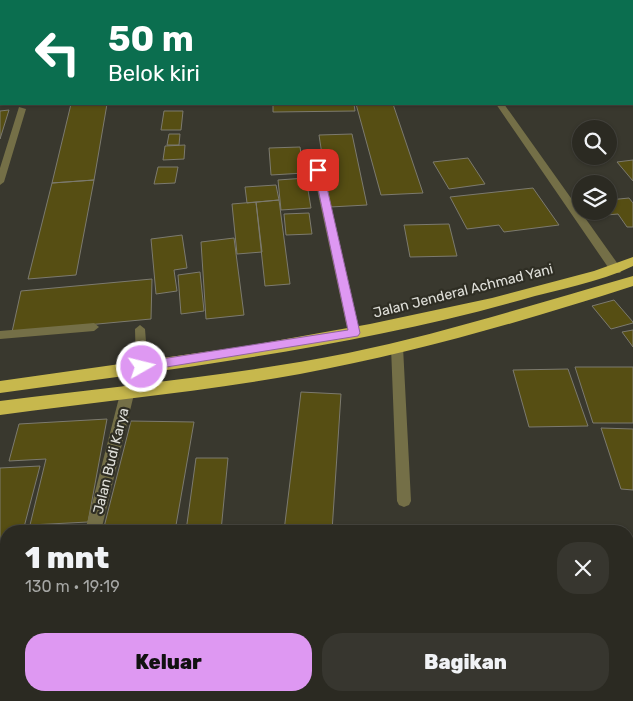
<!DOCTYPE html>
<html lang="id">
<head>
<meta charset="utf-8">
<style>
	body { margin:0; font-family:Rubik,sans-serif; background:#37362f; color:#f1f3f6; height:100vh; display:flex; flex-direction:column; font-size:19px; white-space:nowrap }
	* { box-sizing:border-box; margin:0 }
	p { font-size:16px; color:#a6a7a5 }
	.icon { flex:none; width:28px; height:28px; fill:none; stroke:currentColor; stroke-width:2; stroke-linecap:round; stroke-linejoin:round }
	.map { position:relative; flex:1; overflow:hidden }
	.details { position:absolute; left:0px; top:525px; width:634px; height:176px; display:flex; flex-direction:column; background:#2b2a22; border-radius:20px 20px 0 0; box-shadow:0 1px 4px #0004,0 0 0 1px #474640 }
	.details>* { flex:none }
	.guide { position:absolute; left:0px; top:0px; width:634px; height:105px; box-shadow:0 1px 4px #0004,0 0 0 1px #474640; background:#0b6e4f; color:#fff; overflow:hidden }
	.controls { position:absolute; left:572px; top:120px; display:grid; gap:10px }
	.controls a { display:grid; place-items:center; width:45px; height:45px; border-radius:50%; background:#2b2a22; box-shadow:0 1px 4px #0004,0 0 0 1px #474640; font-size:25px }
	.pin { position:absolute; display:grid; place-items:center; width:42px; height:42px; color:#fff; margin:-21px; border-radius:10px; box-shadow:0 2px 8px #0006 }
	.me { position:absolute; width:55px; margin:-28px; rotate:82deg; stroke-linejoin:round; filter:drop-shadow(0 0 4px #0008) }
	.turn { display:flex; align-items:center; gap:18px; height:105px; padding:0 25px; font-size:22px }
	.turn .icon { width:65px; height:65px; stroke-width:2.5 }
	.turn b { display:block; font-size:35px; line-height:42px }
	.round { display:grid; place-items:center; flex:none; width:52px; height:52px; border-radius:20px; background:#37362f }
	.overview { display:flex; align-items:center; justify-content:space-between; height:85px; padding:0 25px }
	h1 { font-size:30px; font-weight:800; line-height:38px }
	.action { display:flex; gap:10px; margin-top:auto; padding:10px 25px }
	.action a { flex:1; height:58px; border-radius:20px; background:#de98f2; color:#111; font-size:20px; font-weight:800; line-height:58px; text-align:center }
	.action a+a { background:#37362f; color:#f1f3f6 }
	.map>svg:first-child { display:block }
</style>
</head>
<body>
<div class="map">
<svg width="633" height="701" viewBox="0 0 633 701">
	<rect width="100%" height="100%" fill="#39382e"/>
	<path fill="#564e13" stroke="#7c7a6f" d="M71 104H107L94 180 52 183Z
		M273 104H354L355 111 273 112Z
		M356 104H393L423 193 381 195Z
		M9 110 0 139V111Z
		M164 111H183L181 130H161Z
		M169 134H180L179 145H167Z
		M352 134 367 205 330 207 319 135Z
		M185 145 184 159 163 160 165 146Z
		M300 147 304 173 271 175 269 148Z
		M468 158 485 184 449 189 433 162Z
		M633 160V181L617 162Z
		M158 167H178L175 183 154 184Z
		M306 178 311 208 281 210 278 180Z
		M94 180 76 275 28 279 52 183Z
		M276 185 279 200 247 203 245 187Z
		M533 188 559 225 504 232 499 225 467 229 450 197Z
		M629 198 633 203V227H627L618 214 595 216 591 211H609V200Z
		M279 200 290 284 265 286 256 202Z
		M256 202 262 252 237 254 232 204Z
		M309 213 312 234 286 235 284 214Z
		M449 224 457 256 410 257 404 225Z
		M182 235 187 268 174 270 177 291 156 294 151 239Z
		M234 238 244 315 206 319 201 242Z
		M200 272 204 311 181 314 178 275Z
		M152 279 151 319 12 332 21 291Z
		M614 300 633 322V323L611 329 592 306Z
		M633 330V347L622 332Z
		M575 367H633V423H593Z
		M568 369 588 426 529 427 513 370Z
		M301 392 341 394 332 531H284Z
		M107 419 88 522 30 525 46 459 9 461 19 424Z
		M131 421 194 422 175 531H103Z
		M601 428 633 429V490L621 489Z
		M196 458H228L221 531H186Z
		M40 466 23 531H6V633L0 634V468Z
		M628 598H633V689L628 690Z
		M0 643H6V695H37L36 701H0Z"/>
	<g fill="none" stroke-linecap="round" stroke-linejoin="round">
		<path fill="#746f47" fill-rule="evenodd" d="M19 107 26 109 4 182 0 185V168Z
			M94 323 99 327 94 331 0 339V331Z
			M140 325 145 329 148 367 146 370H138L136 367 135 329Z
			M397 343 403 347 411 501 409 505 404 507 399 505 397 501 391 347Z"/>
		<path fill="#746f47" fill-rule="evenodd" d="M48 0H54V1H48Z
			M276 0H283V1H277Z
			M386 0H394V1H387Z
			M0 58H1V62H0Z
			M496 104H504L620 267 622 270 620 273H612Z
			M314 149 319 152 360 333 358 336H350L348 333 309 152Z
			M128 385 133 386 135 390 101 531H85L121 390 123 386Z
			M44 695H62L60 701H42Z"/>
		<path fill="#c7b84d" fill-rule="evenodd" d="M633 257V266C598 283 558 289 521 300 351 348 174 369 0 393V381L247 346 370 324 492 298 594 271Z
			M633 276V286C524 321 413 353 300 374 201 392 100 401 0 415V401C116 386 233 376 348 353 445 333 538 303 633 276Z"/>
	</g>
	<path fill="#de98f2" stroke="#90639d" d="M318 167 323 170 360 333 358 336 142 371 138 370 136 367 138 364 142 362 348 330 314 170Z"/>
	<g text-anchor="middle" dominant-baseline="central" stroke-width="4.5" stroke-linejoin="round" paint-order="stroke">
		<g font-size="14" fill="#e0e0da" stroke="#2f2e24">
			<text transform="translate(463 291) rotate(-14)">Jalan Jenderal Achmad Yani</text>
			<text transform="translate(111 461) rotate(-76)">Jalan Budi Karya</text>
		</g>
	</g>
</svg>
<div class="controls">
<a><svg class="icon" aria-label="search" viewBox="0 0 24 24"><circle cx="10" cy="10" r="6"/><path d="M15 15l6 6"/></svg></a>
<a><svg class="icon" aria-label="layers" viewBox="0 0 24 24"><path d="M12 4l9 5-9 5-9-5zM3 14l9 5 9-5"/></svg></a>
</div>
<div class="pin" style="left:318px;top:170px;background:#d93025"><svg class="icon" aria-label="arrive" viewBox="0 0 24 24"><path d="M6 21V4h12l-3 4 3 4H6"/></svg></div>
<svg class="me" style="left:142px;top:367px" viewBox="-20 -20 40 40"><circle r="17" fill="#de98f2" stroke="#fff" stroke-width="3"/><path d="M0-11L8 9 0 5-8 9z" fill="#fff"/></svg>
<div class="guide">
<div class="turn"><svg class="icon" aria-label="left" viewBox="0 0 24 24"><path d="M17 20v-9H6M10 6l-5 5 5 5"/></svg><div><b>50 m</b>Belok kiri</div></div>
</div>
<section class="details">
<div class="overview"><div><h1>1 mnt</h1><p>130 m · 19:19</p></div><a class="round"><svg class="icon" aria-label="close" viewBox="0 0 24 24"><path d="M6 6l12 12M18 6L6 18"/></svg></a></div>
<div class="action"><a>Keluar</a><a>Bagikan</a></div>
</section>
</div>
</body>
</html>
